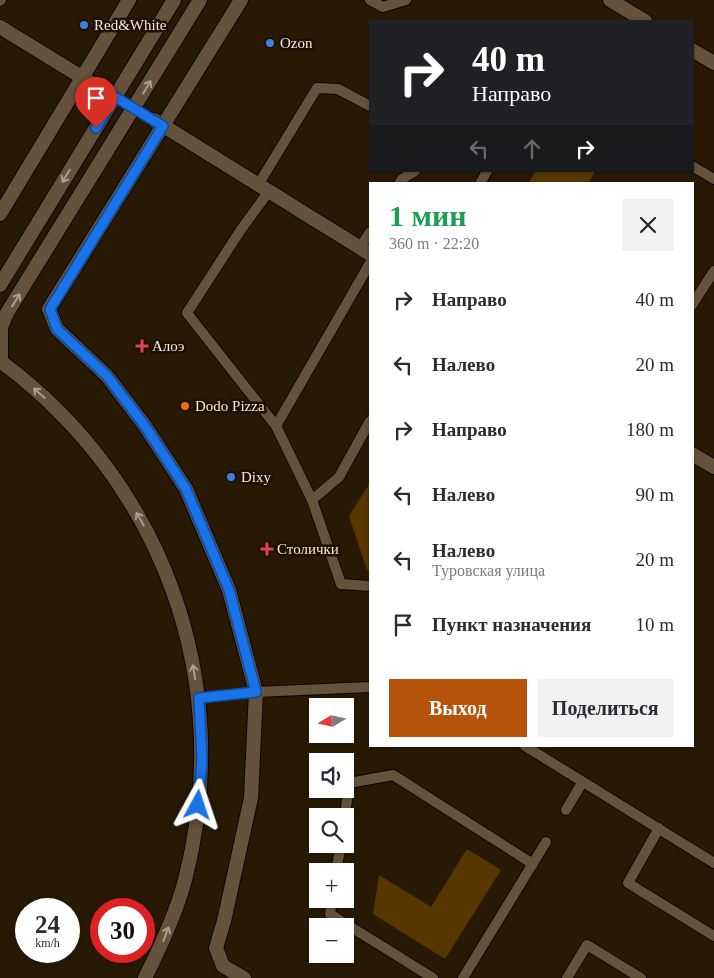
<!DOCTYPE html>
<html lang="ru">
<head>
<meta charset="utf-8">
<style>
	body { margin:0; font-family:"Times New Roman",serif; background:#f2f2f3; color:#2b2b33; height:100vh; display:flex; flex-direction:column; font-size:19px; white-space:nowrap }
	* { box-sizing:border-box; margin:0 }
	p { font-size:16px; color:#7c7c81 }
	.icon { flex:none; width:28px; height:28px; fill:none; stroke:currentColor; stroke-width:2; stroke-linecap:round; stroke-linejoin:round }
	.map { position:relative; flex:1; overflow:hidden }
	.sheet { position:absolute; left:369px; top:182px; width:325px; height:565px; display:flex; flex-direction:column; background:#fff; border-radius:0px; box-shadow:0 1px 4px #0004 }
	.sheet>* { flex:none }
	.hud { position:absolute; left:369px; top:20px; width:325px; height:152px; border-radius:0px; box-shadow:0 1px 4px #0004; background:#202124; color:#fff; overflow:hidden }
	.needle { width:32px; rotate:260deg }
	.buttons { position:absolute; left:309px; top:698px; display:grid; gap:10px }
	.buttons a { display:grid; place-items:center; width:45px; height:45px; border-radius:0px; background:#fff; box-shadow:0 1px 4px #0004; font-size:25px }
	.speed { position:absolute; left:15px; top:898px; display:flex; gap:10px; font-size:25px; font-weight:700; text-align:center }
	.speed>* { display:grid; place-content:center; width:65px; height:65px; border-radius:50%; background:#fff; box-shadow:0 1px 4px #0004; line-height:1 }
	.speed small { font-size:12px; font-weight:400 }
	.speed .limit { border:8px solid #d22; background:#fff; color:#111 }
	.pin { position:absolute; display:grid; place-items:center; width:42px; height:42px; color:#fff; margin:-51px -21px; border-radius:50% 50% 50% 0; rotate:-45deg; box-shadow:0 0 5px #0007 }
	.pin .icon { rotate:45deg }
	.me { position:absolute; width:55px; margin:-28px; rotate:5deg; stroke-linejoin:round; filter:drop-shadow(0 0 4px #0008) }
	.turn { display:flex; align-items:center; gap:18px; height:105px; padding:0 20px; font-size:22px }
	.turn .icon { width:65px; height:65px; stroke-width:2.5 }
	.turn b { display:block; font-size:35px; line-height:42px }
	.lanes { display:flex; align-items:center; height:48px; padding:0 20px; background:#0003; justify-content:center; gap:25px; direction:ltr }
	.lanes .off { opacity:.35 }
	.round { display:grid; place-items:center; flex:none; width:52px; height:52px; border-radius:0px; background:#f2f2f3 }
	.head { display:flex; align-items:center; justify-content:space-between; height:85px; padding:0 20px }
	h1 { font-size:30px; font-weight:800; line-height:38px; color:#1e9e55 }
	.button { display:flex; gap:10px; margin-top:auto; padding:10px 20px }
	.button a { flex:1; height:58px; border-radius:0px; background:#b45309; color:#fff; font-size:20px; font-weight:800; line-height:58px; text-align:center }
	.button a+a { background:#f2f2f3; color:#2b2b33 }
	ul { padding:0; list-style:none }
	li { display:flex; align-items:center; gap:15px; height:65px; padding:0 20px }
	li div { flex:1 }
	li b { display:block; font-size:19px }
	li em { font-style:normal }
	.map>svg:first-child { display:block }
</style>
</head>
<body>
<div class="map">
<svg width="714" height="978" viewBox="0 0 714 978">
	<rect width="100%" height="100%" fill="#281904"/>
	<path fill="#583600" d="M536 171H595L588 184H528Z
		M370 483V570H367L349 516Z
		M467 849 501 870 445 959 373 914 379 875 431 907Z"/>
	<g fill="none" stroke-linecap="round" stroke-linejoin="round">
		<g stroke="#100400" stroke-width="12">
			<path id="service" d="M370 0 383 7 406 0
				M0 1 1 0
				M115 97 154 120
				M692 166 714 179
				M399 184 402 179 415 171
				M480 184 487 171
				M258 185 317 88 338 89 370 106
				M269 191 240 231 187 313 276 426 312 500 341 584 370 586
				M360 248 370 232
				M692 305 714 271
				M276 426 370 263
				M312 500 339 477 370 421
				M199 698 256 692 370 687
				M525 746 714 863
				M566 810 582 783
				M345 816 349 783 393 775 533 864
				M659 828 628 883 714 936
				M336 871 341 844
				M332 899 330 914 433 978
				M463 978 546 842
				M567 978 587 945 641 978"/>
		</g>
		<g stroke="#100400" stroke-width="16">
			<path id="minor" d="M241 0 49 309 57 329 107 376 145 426 186 489 229 590 256 692 251 798 224 921 216 948 223 966 244 978
				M610 0 645 21
				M0 27 106 92
				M692 50 714 63
				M154 120 370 254
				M0 214 129 0
				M0 285 174 0
				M0 361C164 482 236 683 185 880 176 914 161 946 145 978
				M1 362V327L7 313 200 0
				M692 454 714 467"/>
		</g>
		<use href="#service" stroke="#64523c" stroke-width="10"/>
		<use href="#minor" stroke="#64523c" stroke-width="14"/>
	</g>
	<defs><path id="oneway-shaft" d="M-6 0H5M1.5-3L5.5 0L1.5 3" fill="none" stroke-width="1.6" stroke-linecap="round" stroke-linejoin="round" transform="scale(1.25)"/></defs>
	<g stroke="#ac9e8c">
		<use href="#oneway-shaft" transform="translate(147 87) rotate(-59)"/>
		<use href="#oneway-shaft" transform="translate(66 176) rotate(121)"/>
		<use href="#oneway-shaft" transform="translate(16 300) rotate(-58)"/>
		<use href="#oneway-shaft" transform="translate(39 393) rotate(-138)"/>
		<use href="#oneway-shaft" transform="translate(140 519) rotate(-120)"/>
		<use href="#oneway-shaft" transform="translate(194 672) rotate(-100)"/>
		<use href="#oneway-shaft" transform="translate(166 934) rotate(-69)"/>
	</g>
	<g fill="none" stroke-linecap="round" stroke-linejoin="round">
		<g stroke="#114b97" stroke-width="12">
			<path id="route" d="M96 128 115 97 163 126 50 309 57 329 107 376 145 426 186 489 229 590 256 692 199 698 202 760 198 805"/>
		</g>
		<use href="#route" stroke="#1a73e8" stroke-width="9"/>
	</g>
	<g fill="#3f7fe0" stroke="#1e1000" stroke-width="2">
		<circle cx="84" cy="25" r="5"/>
		<circle cx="270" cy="43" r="5"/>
		<circle cx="231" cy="477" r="5"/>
	</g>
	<g fill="#e0444e" stroke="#1e1000" stroke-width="2">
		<path d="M139.5 338.5h5v5h5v5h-5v5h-5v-5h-5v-5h5z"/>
		<path d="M264.5 541.5h5v5h5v5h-5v5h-5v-5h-5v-5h5z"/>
	</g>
	<circle fill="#e8710a" stroke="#1e1000" stroke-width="2" cx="185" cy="406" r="5"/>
	<g text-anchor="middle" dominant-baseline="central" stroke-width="5" stroke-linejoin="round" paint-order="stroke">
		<g font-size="15" fill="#f5eadd" stroke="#1e1000" text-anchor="start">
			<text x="94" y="25">Red&amp;White</text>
			<text x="280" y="43">Ozon</text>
			<text x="152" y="346">Алоэ</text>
			<text x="195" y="406">Dodo Pizza</text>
			<text x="241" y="477">Dixy</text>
			<text x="277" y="549">Столички</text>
		</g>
	</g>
</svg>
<div class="buttons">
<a><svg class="needle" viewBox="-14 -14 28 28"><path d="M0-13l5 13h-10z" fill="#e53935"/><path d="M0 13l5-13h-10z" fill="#7c7c81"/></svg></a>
<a><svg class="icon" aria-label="sound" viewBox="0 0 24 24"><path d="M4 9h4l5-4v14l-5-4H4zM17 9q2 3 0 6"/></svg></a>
<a><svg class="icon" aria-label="search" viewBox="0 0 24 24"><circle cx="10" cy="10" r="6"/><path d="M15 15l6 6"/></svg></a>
<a>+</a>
<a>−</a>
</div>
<div class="speed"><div>24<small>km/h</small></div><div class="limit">30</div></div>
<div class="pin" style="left:96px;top:128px;background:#d93025"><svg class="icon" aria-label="arrive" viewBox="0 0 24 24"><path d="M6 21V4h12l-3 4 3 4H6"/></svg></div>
<svg class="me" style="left:198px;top:805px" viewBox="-20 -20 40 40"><path d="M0-17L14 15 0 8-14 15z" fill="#1a73e8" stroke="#fff" stroke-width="4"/></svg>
<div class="hud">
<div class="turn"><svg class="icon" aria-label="right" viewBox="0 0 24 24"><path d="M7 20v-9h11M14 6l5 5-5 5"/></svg><div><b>40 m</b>Направо</div></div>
<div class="lanes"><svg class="icon off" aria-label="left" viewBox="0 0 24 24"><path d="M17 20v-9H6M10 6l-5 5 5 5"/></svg><svg class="icon off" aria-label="ahead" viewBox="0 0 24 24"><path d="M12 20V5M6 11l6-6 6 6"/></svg><svg class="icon" aria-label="right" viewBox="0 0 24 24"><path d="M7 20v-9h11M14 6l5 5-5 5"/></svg></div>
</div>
<section class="sheet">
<div class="head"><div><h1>1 мин</h1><p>360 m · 22:20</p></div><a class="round"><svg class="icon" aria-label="close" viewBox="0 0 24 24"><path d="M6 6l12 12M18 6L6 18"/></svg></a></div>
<ul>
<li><svg class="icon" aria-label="right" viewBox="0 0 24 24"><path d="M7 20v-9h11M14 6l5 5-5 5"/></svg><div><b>Направо</b></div><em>40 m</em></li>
<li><svg class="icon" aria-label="left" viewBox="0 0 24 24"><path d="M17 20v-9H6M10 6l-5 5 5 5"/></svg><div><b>Налево</b></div><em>20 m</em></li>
<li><svg class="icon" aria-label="right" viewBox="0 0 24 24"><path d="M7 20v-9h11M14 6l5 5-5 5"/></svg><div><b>Направо</b></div><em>180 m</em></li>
<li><svg class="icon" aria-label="left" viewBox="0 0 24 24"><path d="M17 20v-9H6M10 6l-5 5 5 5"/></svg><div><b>Налево</b></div><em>90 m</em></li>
<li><svg class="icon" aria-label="left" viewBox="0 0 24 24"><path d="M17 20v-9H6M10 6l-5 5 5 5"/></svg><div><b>Налево</b><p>Туровская улица</p></div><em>20 m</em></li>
<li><svg class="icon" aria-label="arrive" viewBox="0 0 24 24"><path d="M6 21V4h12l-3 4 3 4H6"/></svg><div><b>Пункт назначения</b></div><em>10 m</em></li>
</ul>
<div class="button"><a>Выход</a><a>Поделиться</a></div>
</section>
</div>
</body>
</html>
